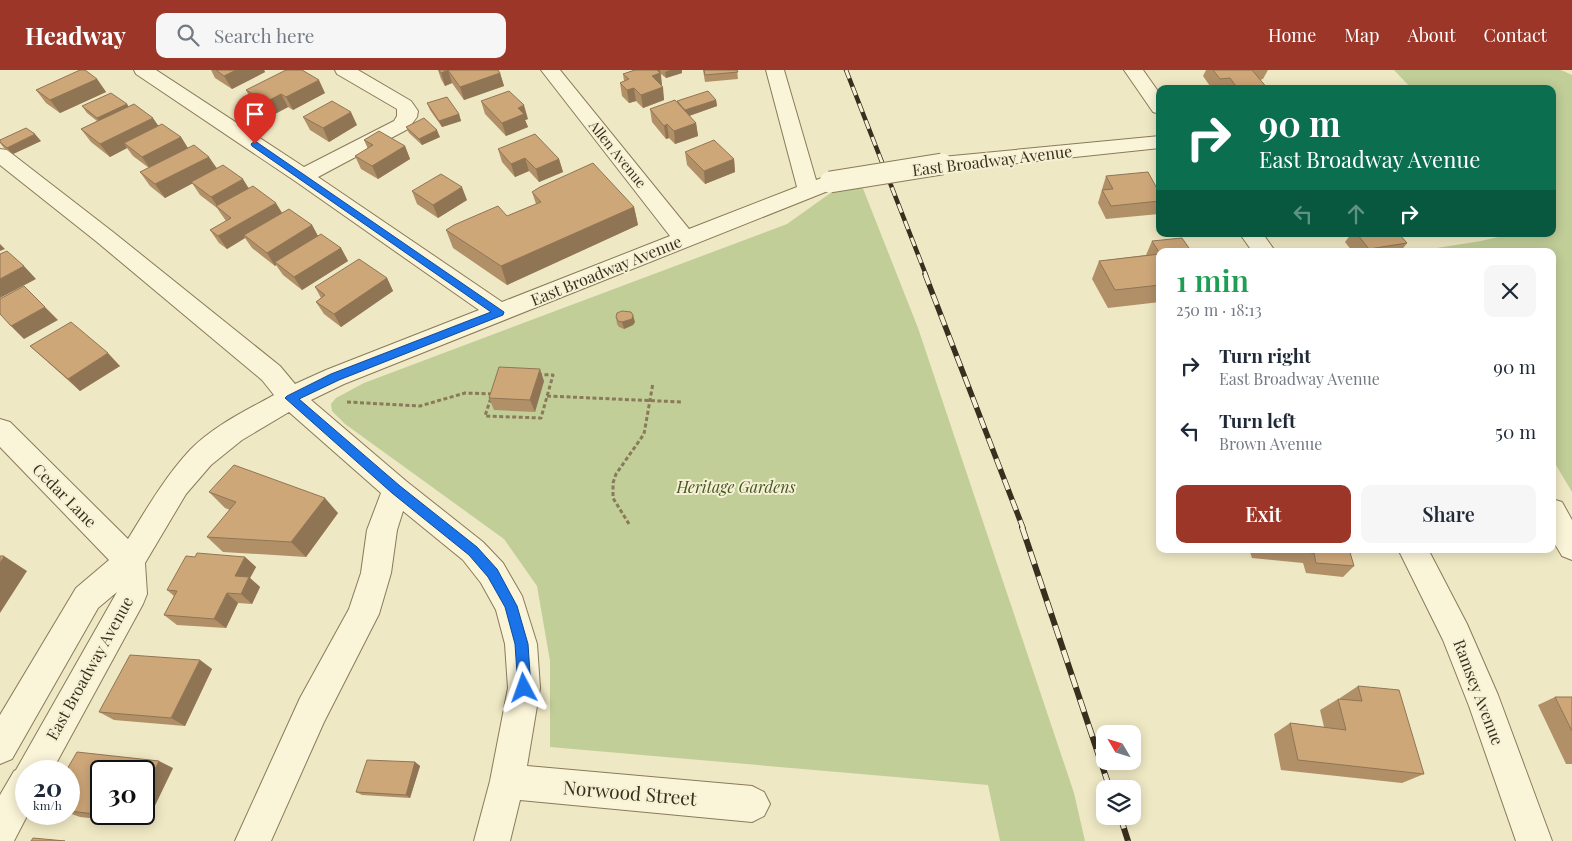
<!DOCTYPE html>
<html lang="en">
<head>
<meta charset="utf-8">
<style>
	body { margin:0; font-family:"Playfair Display",serif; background:#f6f6f7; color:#1f2937; height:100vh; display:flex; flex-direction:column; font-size:19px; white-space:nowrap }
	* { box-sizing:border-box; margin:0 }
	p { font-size:16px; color:#747a83 }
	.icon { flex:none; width:28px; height:28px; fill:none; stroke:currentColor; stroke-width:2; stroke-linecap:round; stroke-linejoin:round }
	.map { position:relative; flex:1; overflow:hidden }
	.drawer { position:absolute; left:1156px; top:178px; width:400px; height:305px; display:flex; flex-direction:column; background:#fff; border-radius:10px; box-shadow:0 2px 12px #0003 }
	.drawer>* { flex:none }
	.guide { position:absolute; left:1156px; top:15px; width:400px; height:152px; border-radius:10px; box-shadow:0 2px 12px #0003; background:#0b6e4f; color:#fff; overflow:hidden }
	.needle { width:32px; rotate:308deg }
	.controls { position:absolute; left:1096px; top:655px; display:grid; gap:10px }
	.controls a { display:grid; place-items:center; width:45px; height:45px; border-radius:10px; background:#fff; box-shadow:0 2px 12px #0003; font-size:25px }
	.speed { position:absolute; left:15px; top:690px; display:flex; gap:10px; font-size:25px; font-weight:700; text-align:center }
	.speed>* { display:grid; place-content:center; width:65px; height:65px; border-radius:50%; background:#fff; box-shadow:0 2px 12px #0003; line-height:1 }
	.speed small { font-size:12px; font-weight:400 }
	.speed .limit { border:2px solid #111; border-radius:8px; background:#fff; color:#111 }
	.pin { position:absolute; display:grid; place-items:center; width:42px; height:42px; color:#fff; margin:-51px -21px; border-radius:50% 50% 50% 0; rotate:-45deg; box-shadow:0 0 5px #0007 }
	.pin .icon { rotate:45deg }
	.me { position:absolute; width:55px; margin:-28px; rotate:356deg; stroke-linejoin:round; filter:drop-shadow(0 0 4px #0008) }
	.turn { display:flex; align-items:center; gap:18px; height:105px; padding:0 20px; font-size:22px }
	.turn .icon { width:65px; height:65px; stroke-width:2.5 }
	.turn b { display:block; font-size:35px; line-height:42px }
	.lanes { display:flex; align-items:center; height:48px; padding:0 20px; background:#0003; justify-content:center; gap:25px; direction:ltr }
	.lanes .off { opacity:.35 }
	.round { display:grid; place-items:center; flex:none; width:52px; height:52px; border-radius:10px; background:#f6f6f7 }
	.summary { display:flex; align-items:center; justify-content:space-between; height:85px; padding:0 20px }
	h1 { font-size:30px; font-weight:600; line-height:38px; color:#1e9e55 }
	.action { display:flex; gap:10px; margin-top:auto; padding:10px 20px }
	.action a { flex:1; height:58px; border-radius:10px; background:#9b3628; color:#fff; font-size:20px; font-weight:600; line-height:58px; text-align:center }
	.action a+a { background:#f6f6f7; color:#1f2937 }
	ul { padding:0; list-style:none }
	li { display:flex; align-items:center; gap:15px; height:65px; padding:0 20px }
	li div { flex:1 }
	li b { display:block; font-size:19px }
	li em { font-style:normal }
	header { display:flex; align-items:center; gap:30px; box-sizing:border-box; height:70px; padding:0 25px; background:#9b3628; color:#fff }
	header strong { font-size:24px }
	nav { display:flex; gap:28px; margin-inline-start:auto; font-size:18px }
	.search { width:350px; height:45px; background:#f6f6f7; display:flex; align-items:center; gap:12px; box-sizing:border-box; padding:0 18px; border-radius:10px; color:#747a83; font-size:19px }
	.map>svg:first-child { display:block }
</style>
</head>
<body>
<header>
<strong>Headway</strong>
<div class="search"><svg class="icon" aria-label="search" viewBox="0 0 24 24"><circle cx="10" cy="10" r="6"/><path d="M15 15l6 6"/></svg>Search here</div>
<nav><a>Home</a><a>Map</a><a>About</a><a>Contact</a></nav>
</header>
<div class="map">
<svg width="1572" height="771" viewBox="0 0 1572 771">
	<rect width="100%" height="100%" fill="#efe8c4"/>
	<path fill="#c1ce98" d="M1394 0H1561L1572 5V422L1553 390 1552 181H1418L1481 171 1511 164H1552V19H1412Z
		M862 116 918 258 1074 723 1085 771H1000L988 715 550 677V591L537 516 504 469 345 354 332 341 331 334 336 328 364 313 787 154 832 122Z"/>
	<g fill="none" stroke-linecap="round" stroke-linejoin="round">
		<g stroke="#8a7a5a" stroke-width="2">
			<path id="minor" d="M134 0H156L304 97 394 51 397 46V39L337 4 335 0H358L411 31 418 41 417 47 408 59 318 107 502 232 670 166 541 0H560L689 159 797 117 766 0H784L816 110 830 105 838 107 841 112 838 117 344 314 311 330 406 411 483 472 503 493 522 526 537 574 540 618 527 696 752 716 764 722 770 734 764 746 752 752 520 730 510 771H474L490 711 508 618 505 574 496 540 481 513 463 490 403 441 397 460 391 503 379 544 324 652 271 771H235L300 628 349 539 361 503 367 460 381 423 289 342 242 370 211 395 186 424 145 493 147 524 143 534 52 701H26V744H28L14 771H0V725L14 701 16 700 117 522 98 538 12 689 0 694V645L76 518 109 490 0 377V349L10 352 128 469C147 438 165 407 190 380 213 356 245 341 274 325L262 310 97 172 0 95V79L7 80 113 162 280 296 295 314 326 300 479 240 295 111 136 4Z
				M1124 0H1143L1160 24V44L1153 42Z
				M1160 66V78L942 101 935 99 931 94 935 89 942 87Z
				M1240 164H1263L1275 181H1252Z
				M1552 429 1562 432 1572 450V490L1562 486 1552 469Z
				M1398 479H1428L1467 554 1498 625 1552 771H1516L1469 636 1443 570Z"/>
		</g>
		<path stroke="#8a7a5a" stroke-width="3" stroke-dasharray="4 2.5" stroke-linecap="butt" d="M499 303 553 305 541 348 485 346Z
			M547 326 682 332
			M347 332 420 336 465 323 492 324
			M629 454 613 428V413L616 404 644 364 653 313"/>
		<use href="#minor" fill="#faf4d8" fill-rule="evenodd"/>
		<g stroke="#3a2f1e" stroke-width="4.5">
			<path id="rail-far2" d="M846 0 926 205"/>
		</g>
		<g stroke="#3a2f1e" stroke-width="5.5">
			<path id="rail-far1" d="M925 204 1023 458"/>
		</g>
		<g stroke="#3a2f1e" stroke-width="6">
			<path id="rail" d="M1022 457 1110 719
				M1120 746 1128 771"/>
		</g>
		<use href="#rail-far2" stroke="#f6f1d4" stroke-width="3" stroke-dasharray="9" stroke-linecap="butt"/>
		<use href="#rail-far1" stroke="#f6f1d4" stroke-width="4" stroke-dasharray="11" stroke-linecap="butt"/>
		<use href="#rail" stroke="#f6f1d4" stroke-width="4.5" stroke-dasharray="13" stroke-linecap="butt"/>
		<g stroke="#8a7a5a" stroke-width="23" stroke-linecap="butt">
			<path id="minor-bridge" d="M830 112 942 94"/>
		</g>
		<use href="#minor-bridge" stroke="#faf4d8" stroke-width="21"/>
	</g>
	<path fill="#b19068" d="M211 0H264L265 2 232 19 215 8Z
		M438 0H498L500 3 504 16 464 30 452 13 445 16 441 9Z
		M635 0H682V3L666 8 661 4 662 16 664 30 643 38 636 31 629 33 622 26 620 13 624 11 623 4Z
		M703 0H737L738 9 705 12Z
		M1206 0H1268L1263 9 1260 10 1268 19H1212L1203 6Z
		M97 9 106 22 60 43 46 33 36 20Z
		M246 20 325 23 293 40 288 37 273 45 253 33Z
		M716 30 717 36 689 46 696 53 698 66 675 74 669 68 666 69 652 52 650 39 678 33 677 31Z
		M481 31 528 49 525 50 528 57 506 66 485 44Z
		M427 33 459 44 461 51 442 57 430 40Z
		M127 34 128 36 158 56 181 67 188 78 217 98 249 118 282 143 312 155 318 166 341 178 348 191 302 220 283 205 276 195 275 196 252 178 245 168 227 179 219 173 210 160 226 151 217 138 200 125 192 113 165 128 150 116 140 102 149 98 133 86 127 78 110 87 91 72 81 59 97 51 87 43 82 36Z
		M303 47 357 55 329 72 310 60Z
		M406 57 440 67 422 75 409 63Z
		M0 70 41 71 13 84 4 78 0 73Z
		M364 70 405 76 410 89 378 109 361 99 355 86 368 79Z
		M498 79 559 89 563 102 539 112 529 101 515 107 502 92Z
		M685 82 734 89 735 102 705 114 687 95Z
		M1106 106 1160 124V141L1159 144 1106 149 1098 133Z
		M412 121 467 130 438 148 417 134Z
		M532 122 634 137 638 155 507 215 453 178 446 160 507 146 536 134Z
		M1351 164H1399L1407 173 1401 181H1352L1345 172Z
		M1152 171 1160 181V232L1108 238 1092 209 1099 191 1146 185Z
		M387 208 393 221 341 257 324 244 316 232 321 228 315 217Z
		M616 247 635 252 633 255 624 259 619 257 617 254Z
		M30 276 120 296 80 321Z
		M544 311 535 342 494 340 489 328Z
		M209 422 338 443 306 487 223 482 207 467 230 440 225 438Z
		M1249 479H1349L1354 496 1343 507 1306 503 1303 493 1252 488Z
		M195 487H245L256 497 250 508 260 517 252 534 238 533 226 558 177 555 164 545 174 526 167 520Z
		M200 590 212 599 185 656 114 650 99 642Z
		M1358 616 1424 704 1402 713 1281 700 1274 664 1290 653 1324 657 1320 640 1338 629H1340V628Z
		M1555 627H1572V694H1566L1538 635Z
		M415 692 420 696 410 728 362 725 356 722Z
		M173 698 146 754 80 747 69 743V701Z"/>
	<path fill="#907555" d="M236 0H264L265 2 232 19 224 6Z
		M448 0 452 13 445 16 441 3Z
		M651 0H660L662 16 654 19Z
		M670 0H682V3L666 8 665 2Z
		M500 3 504 16 464 30 460 17Z
		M97 9 106 22 60 43 50 30Z
		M319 10 325 23 293 40 286 27Z
		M663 17 664 30 643 38 641 25Z
		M634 18 636 31 629 33 627 20Z
		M281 24 288 37 273 45 266 32Z
		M716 30 717 36 686 47 685 40Z
		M127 34 131 41 102 55 97 48Z
		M524 35 528 49 525 50 528 57 506 66 502 53 518 38Z
		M351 42 357 55 329 72 323 58Z
		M459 44 461 51 442 57 439 51Z
		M153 48 162 61 124 73 127 78 110 87 100 74Z
		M696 53 698 66 675 74 674 61Z
		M667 54 669 68 666 69 664 56Z
		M437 60 440 67 422 75 419 69Z
		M35 64 41 71 13 84 7 78Z
		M181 67 189 80 151 100 142 87Z
		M405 76 410 89 378 109 372 96Z
		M209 87 218 100 165 128 155 114Z
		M525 88 529 101 515 107 511 94Z
		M559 89 563 102 539 112 536 99Z
		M734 89 735 102 705 114 704 101Z
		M243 109 251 122 220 140 211 127Z
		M462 117 467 130 438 148 433 135Z
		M276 133 284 146 244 165 245 168 227 179 218 166Z
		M634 137 638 155 507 215 501 196Z
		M312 155 319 168 275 192 276 195 275 196 267 183Z
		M0 174 5 179 0 181Z
		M341 178 348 191 302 220 294 207Z
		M24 196 36 209 0 228V209Z
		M387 208 393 221 341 257 334 244Z
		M45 237 58 250 24 269 11 256Z
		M633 245 635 252 633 255 624 259 622 252Z
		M108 283 120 296 80 321 68 309Z
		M540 299 544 311 535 342 530 330Z
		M325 428 338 443 306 487 291 472Z
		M4 486 27 501 0 543V493Z
		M245 487 256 497 250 508 260 517 252 534 241 524 235 506Z
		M227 523 238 533 226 558 214 549Z
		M200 590 212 599 185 656 171 648Z
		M159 691 173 698 146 754 130 748 132 744H144V721Z
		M415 692 420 696 410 728 406 725Z"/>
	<path fill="#cea779" stroke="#907555" d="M80 0H85L97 9 50 30 36 20Z
		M216 0H236L224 6Z
		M286 0H302L319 10 286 27 281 24 266 32 246 20Z
		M439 0H498L500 3 460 17 448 0 441 3Z
		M635 0H657L660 3 652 6 663 17 641 25 634 18 627 20 620 13 629 9 623 4Z
		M704 0H737L738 2 705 5Z
		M1213 0H1252L1268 19H1238L1230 8 1220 9Z
		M509 21 524 35 518 38 524 44 502 53 481 31Z
		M708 21 716 30 685 40 677 31Z
		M111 23 127 34 97 48 82 36Z
		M447 27 459 44 439 51 427 33Z
		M675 30 696 53 674 61 667 54 664 56 650 39Z
		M332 31 351 42 323 58 303 47Z
		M134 34 153 48 100 74 81 59Z
		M424 48 437 60 419 69 406 57Z
		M162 54 181 67 142 87 124 73Z
		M26 58 35 64 7 78 0 72V70Z
		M379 61 405 76 372 96 355 86 373 75 364 70Z
		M535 64 559 89 536 99 525 88 511 94 498 79Z
		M714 70 734 89 704 101 685 82Z
		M194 75 209 87 155 114 140 102Z
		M593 93 634 137 501 196 446 160 454 155 498 136 507 146 541 132 532 122 540 117Z
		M223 95 243 109 211 127 191 112Z
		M1148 102 1160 124V131L1111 136 1102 120 1113 119 1106 106Z
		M441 104 462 117 433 135 412 121Z
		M253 116 276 133 218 166 210 160 231 148 216 136Z
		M289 139 312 155 267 183 244 165Z
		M321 164 341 178 294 207 275 192Z
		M1357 164H1399L1407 173 1369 179Z
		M1182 168 1191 181H1160V215L1115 220 1099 191 1160 184 1152 171Z
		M7 181 24 196 0 209V184Z
		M359 189 387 208 334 244 316 232 325 225 315 217Z
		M24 216 45 237 11 256 0 244V229Z
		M622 241 631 242 633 245 632 249 622 252 618 251 616 247 617 243Z
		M71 252 108 283 68 309 30 276Z
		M499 297 540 299 530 330 489 328Z
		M234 395 325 428 291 472 207 467 236 432 209 422Z
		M1270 479H1349L1354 496 1316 493 1314 483Z
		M197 483 245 487 235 506 249 507 241 524 227 523 214 549 164 545 177 521 167 520 186 486 195 487Z
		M0 486H4L0 493Z
		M130 585 200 590 171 648 99 642Z
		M1358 616 1399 620 1424 704 1298 690 1290 653 1346 660 1338 629 1362 631Z
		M1555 627H1572V661Z
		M77 682 159 691 144 721V701H101V744H132L130 748 69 741V729L72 724H69V701H66Z
		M367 690 415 692 406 725 356 722Z
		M33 768 65 771H31Z"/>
	<path fill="#1a73e8" stroke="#114b97" d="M255 71 504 242 503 245 339 310 299 329 400 416 477 477 497 499 517 536 528 574 531 618 529 622 524 624 519 622 518 618 515 574 505 537 488 507 469 485 392 423 285 328 287 326 331 304 491 242 252 76 251 74Z"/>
	<g text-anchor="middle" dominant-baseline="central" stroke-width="4" stroke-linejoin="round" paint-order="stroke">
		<g font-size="14" fill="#3a2f1e" stroke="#f6f1d4">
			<text transform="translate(618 84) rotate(51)">Allen Avenue</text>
		</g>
		<g font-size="16" fill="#3a2f1e" stroke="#f6f1d4">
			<text transform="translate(992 90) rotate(-7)">East Broadway Avenue</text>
			<text transform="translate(606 200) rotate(-22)">East Broadway Avenue</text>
			<text transform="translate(65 425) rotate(45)">Cedar Lane</text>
			<text transform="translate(89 598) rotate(-61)">East Broadway Avenue</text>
			<text transform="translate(1479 622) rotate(69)">Ramsey Avenue</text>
		</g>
		<g font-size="16" font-style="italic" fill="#445724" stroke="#f6f1d4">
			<text x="736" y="416">Heritage Gardens</text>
		</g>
		<g font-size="19" fill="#3a2f1e" stroke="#f6f1d4">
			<text transform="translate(630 722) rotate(5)">Norwood Street</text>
		</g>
	</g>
</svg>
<div class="controls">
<a><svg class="needle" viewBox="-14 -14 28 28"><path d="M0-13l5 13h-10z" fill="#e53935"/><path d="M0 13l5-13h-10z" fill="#747a83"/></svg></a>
<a><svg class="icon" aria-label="layers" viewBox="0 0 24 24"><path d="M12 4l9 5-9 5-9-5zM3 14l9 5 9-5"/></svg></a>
</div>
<div class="speed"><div>20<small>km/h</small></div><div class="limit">30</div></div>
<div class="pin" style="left:255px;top:74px;background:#d93025"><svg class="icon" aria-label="arrive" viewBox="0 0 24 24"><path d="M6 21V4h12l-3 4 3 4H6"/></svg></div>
<svg class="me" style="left:524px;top:618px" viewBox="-20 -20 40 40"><path d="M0-17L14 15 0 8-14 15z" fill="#1a73e8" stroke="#fff" stroke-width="4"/></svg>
<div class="guide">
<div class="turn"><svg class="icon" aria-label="right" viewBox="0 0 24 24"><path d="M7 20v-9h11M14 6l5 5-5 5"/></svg><div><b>90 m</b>East Broadway Avenue</div></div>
<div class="lanes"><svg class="icon off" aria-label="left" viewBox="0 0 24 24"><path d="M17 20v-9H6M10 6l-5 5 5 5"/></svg><svg class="icon off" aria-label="ahead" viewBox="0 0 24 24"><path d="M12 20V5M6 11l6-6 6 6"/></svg><svg class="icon" aria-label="right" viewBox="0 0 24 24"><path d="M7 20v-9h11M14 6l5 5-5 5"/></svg></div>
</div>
<section class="drawer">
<div class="summary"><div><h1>1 min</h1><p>250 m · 18:13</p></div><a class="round"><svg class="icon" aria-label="close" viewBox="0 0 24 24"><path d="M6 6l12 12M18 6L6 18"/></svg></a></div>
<ul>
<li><svg class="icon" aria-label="right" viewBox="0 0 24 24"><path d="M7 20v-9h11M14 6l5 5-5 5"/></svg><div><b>Turn right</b><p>East Broadway Avenue</p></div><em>90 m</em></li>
<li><svg class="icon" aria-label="left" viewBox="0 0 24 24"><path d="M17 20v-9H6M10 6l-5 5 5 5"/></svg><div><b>Turn left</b><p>Brown Avenue</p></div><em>50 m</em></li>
</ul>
<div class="action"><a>Exit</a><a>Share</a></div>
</section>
</div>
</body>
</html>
